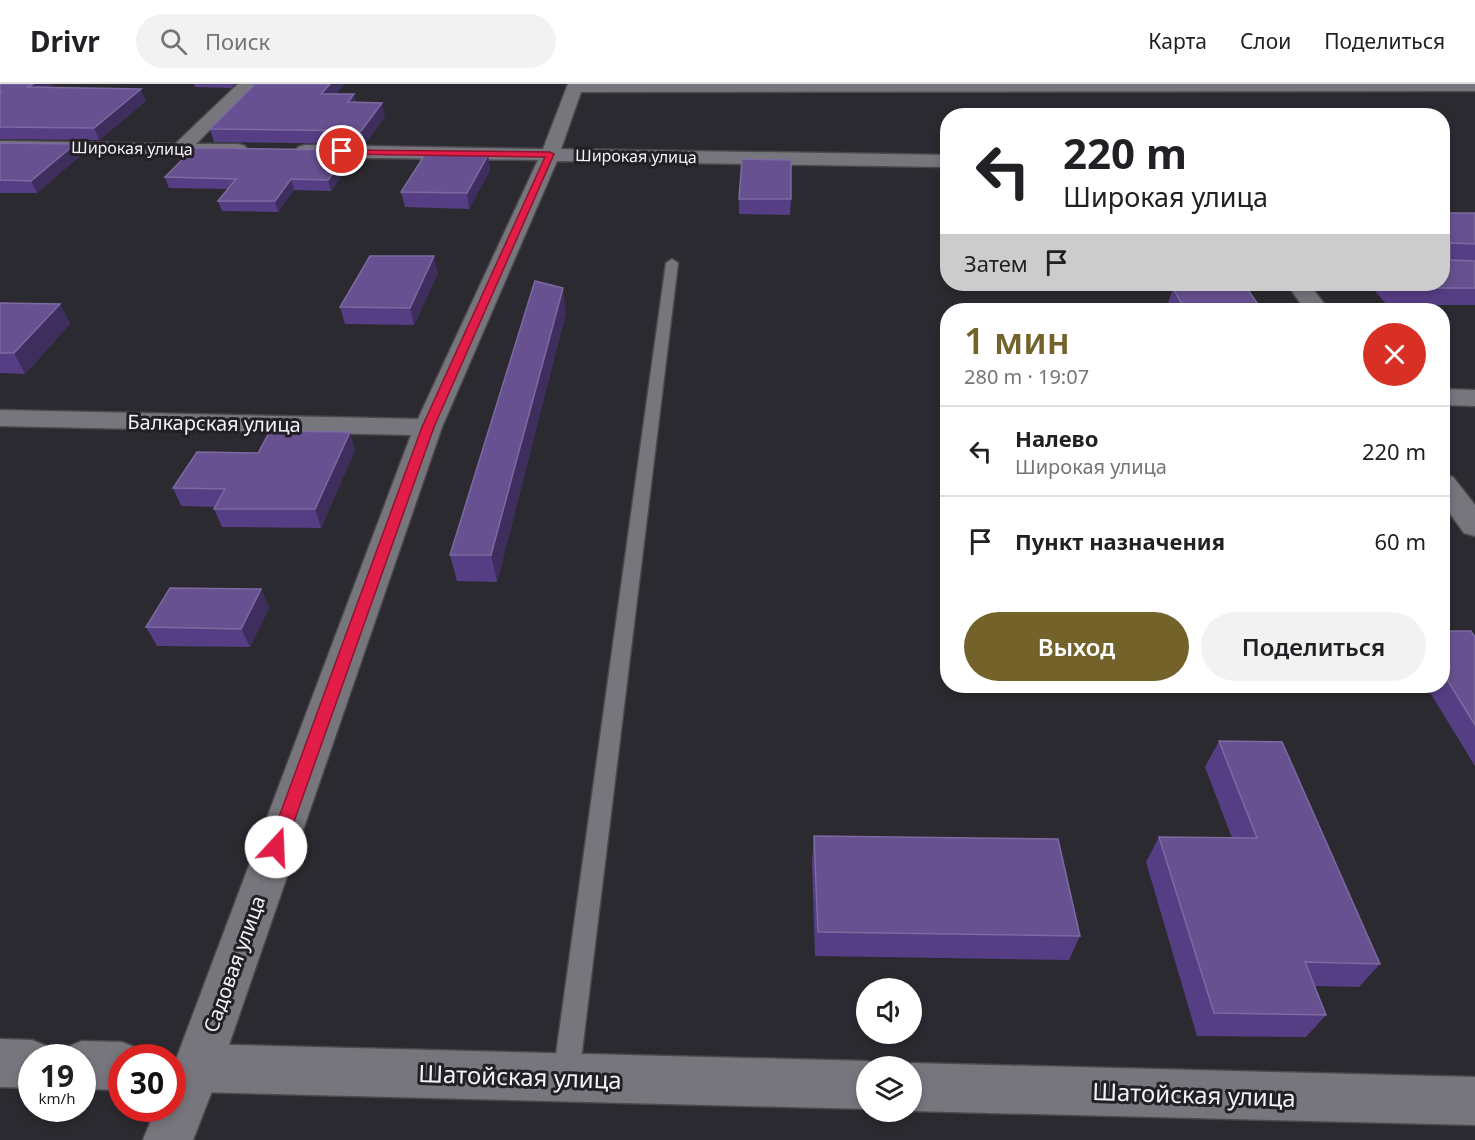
<!DOCTYPE html>
<html lang="ru">
<head>
<meta charset="utf-8">
<style>
	body { margin:0; font-family:"Noto Sans",sans-serif; background:#f2f2f2; color:#202124; height:100vh; display:flex; flex-direction:column; font-size:22px; white-space:nowrap }
	* { box-sizing:border-box; margin:0 }
	p { font-size:20px; color:#757577 }
	.icon { flex:none; width:33px; height:33px; fill:none; stroke:currentColor; stroke-width:2; stroke-linecap:round; stroke-linejoin:round }
	.map { position:relative; flex:1; overflow:hidden }
	.side { position:absolute; left:940px; top:219px; width:510px; height:390px; display:flex; flex-direction:column; background:#fff; border-radius:24px; box-shadow:0 3px 9px #0003 }
	.side>* { flex:none }
	.banner { position:absolute; left:940px; top:24px; width:510px; height:183px; border-radius:24px; box-shadow:0 3px 9px #0003; background:#fff; color:#202124; overflow:hidden }
	.buttons { position:absolute; left:856px; top:894px; display:grid; gap:12px }
	.buttons a { display:grid; place-items:center; width:66px; height:66px; border-radius:50%; background:#fff; box-shadow:0 3px 9px #0003; font-size:30px }
	.speed { position:absolute; left:18px; top:960px; display:flex; gap:12px; font-size:30px; font-weight:700; text-align:center }
	.speed>* { display:grid; place-content:center; width:78px; height:78px; border-radius:50%; background:#fff; box-shadow:0 3px 9px #0003; line-height:1 }
	.speed small { font-size:15px; font-weight:400 }
	.speed .limit { border:9px solid #d22; background:#fff; color:#111 }
	.pin { position:absolute; display:grid; place-items:center; width:51px; height:51px; color:#fff; margin:-26px; border:3px solid #fff; border-radius:50%; box-shadow:0 2px 6px #0007 }
	.me { position:absolute; width:66px; margin:-33px; rotate:20deg; stroke-linejoin:round; filter:drop-shadow(0 0 4px #0008) }
	.turn { display:flex; align-items:center; gap:21px; height:126px; padding:0 24px; font-size:27px }
	.turn .icon { width:78px; height:78px; stroke-width:2.5 }
	.turn b { display:block; font-size:42px; line-height:51px }
	.then { display:flex; align-items:center; height:57px; padding:0 24px; background:#0003; gap:12px; font-size:22px }
	.round { display:grid; place-items:center; flex:none; width:63px; height:63px; border-radius:32px; background:#f2f2f2 }
	.headline { display:flex; align-items:center; justify-content:space-between; height:102px; padding:0 24px }
	h1 { font-size:36px; font-weight:600; line-height:45px; color:#73632b }
	.cta { display:flex; gap:12px; margin-top:auto; padding:12px 24px }
	.cta a { flex:1; height:69px; border-radius:36px; background:#73632b; color:#fff; font-size:24px; font-weight:600; line-height:69px; text-align:center }
	.cta a+a { background:#f2f2f2; color:#202124 }
	ul { padding:0; list-style:none }
	li { display:flex; align-items:center; gap:18px; height:90px; padding:0 24px; border-top:2px solid #e0e0e0 }
	li div { flex:1 }
	li b { display:block; font-size:22px }
	li em { font-style:normal }
	header { display:flex; align-items:center; gap:36px; box-sizing:border-box; height:84px; padding:0 30px; background:#fff; border-bottom:2px solid #e0e0e0 }
	header strong { font-size:28px }
	nav { display:flex; gap:33px; margin-inline-start:auto; font-size:21px }
	.search { width:420px; height:54px; background:#f2f2f2; display:flex; align-items:center; gap:15px; box-sizing:border-box; padding:0 21px; border-radius:33px; color:#757577; font-size:22px }
	.map>svg:first-child { display:block }
</style>
</head>
<body>
<header>
<strong>Drivr</strong>
<div class="search"><svg class="icon" aria-label="search" viewBox="0 0 24 24"><circle cx="10" cy="10" r="6"/><path d="M15 15l6 6"/></svg>Поиск</div>
<nav><a>Карта</a><a>Слои</a><a>Поделиться</a></nav>
</header>
<div class="map">
<svg width="1475" height="1056" viewBox="0 0 1475 1056">
	<rect width="100%" height="100%" fill="#2b2a30"/>
	<g fill="none" stroke-linecap="round" stroke-linejoin="round">
		<g stroke="#4a494d" stroke-width="3">
			<path id="lane" d="M672 175 678 179 579 992 575 1001 566 1005 557 1001 553 992 666 179Z"/>
		</g>
		<g stroke="#4a494d" stroke-width="3">
			<path id="street" d="M238 0H255L196 60H238L245 62 247 66 245 70 0 69V57L175 60Z
				M568 0H1475V7L581 8 561 65 948 71V83L557 77 442 343 221 984 193 1056H143L156 1024H172V986L411 351 0 342V326L418 335 538 76 305 73 298 71 296 67 298 63 305 61 543 65Z
				M1287 200H1309L1329 226H1305Z
				M1443 305 1475 306V322L1443 321Z
				M1443 390 1453 393 1475 421V452L1464 449 1443 420Z
				M0 955 32 956 49 963 53 974H32V1004L0 1003Z
				M82 957 122 958 139 965 142 974H122V1006L82 1005V974H62L65 964Z"/>
		</g>
		<g stroke="#4a494d" stroke-width="3">
			<path id="secondary" d="M197 960 867 977 880 982H867V1025L197 1008 180 1001 173 984 180 967Z
				M912 979 1475 993V1041L912 1027V982H904Z"/>
		</g>
		<use href="#lane" fill="#78767d" fill-rule="evenodd"/>
		<use href="#street" fill="#78767d" fill-rule="evenodd"/>
		<use href="#secondary" fill="#78767d" fill-rule="evenodd"/>
	</g>
	<path fill="#563e84" d="M0 0H54L50 3 146 17 99 56 0 55Z
		M194 0H235L231 4 195 3Z
		M253 0H344L336 10 385 32 365 60 214 58 210 45 253 2Z
		M0 59 75 60 80 72 37 109H0Z
		M488 71 490 86 469 125 405 123 401 108Z
		M353 76 331 107 294 106 278 128 222 127 218 117 228 105 169 104 165 93Z
		M739 115H791L790 131 739 130Z
		M1443 129H1475V221H1387L1369 200H1443Z
		M438 189 414 241 345 240 340 223Z
		M1174 200H1244L1262 226H1172L1168 219 1173 204H1176Z
		M0 219 60 220 70 240 25 290 0 289Z
		M566 228 497 498 457 497 450 471Z
		M355 366 321 444 222 443 214 425 215 423 181 422 173 404 258 369Z
		M261 505 269 524 250 563 157 562 146 543Z
		M1443 547 1475 553V682L1426 602H1443Z
		M1219 657 1380 880 1359 903 1315 902 1326 931 1306 953 1197 952 1146 778 1159 753 1232 754 1205 683Z
		M814 752 1080 852 1069 876 815 872 812 777Z"/>
	<path fill="#3e2e5d" d="M33 0H54L33 14 28 3Z
		M330 0H344L325 23 321 10Z
		M141 5 146 17 99 56 94 44Z
		M354 10 357 23 348 18Z
		M382 19 385 32 365 60 361 47Z
		M75 60 80 72 37 109 31 97Z
		M350 66 353 76 331 107 328 96Z
		M488 71 490 86 469 125 467 109Z
		M291 95 294 106 278 128 275 117Z
		M434 172 438 189 414 241 410 224Z
		M563 204 566 228 497 498 491 471Z
		M60 220 70 240 25 290 14 269Z
		M350 348 355 366 321 444 315 425Z
		M261 505 269 524 250 563 241 545Z"/>
	<path fill="#675190" stroke="#7d6aa0" stroke-width="1.5" d="M0 0H33L28 3 141 5 94 44 0 43V8H1L0 7Z
		M255 0H330L321 10H354L348 18 382 19 361 47 210 45Z
		M0 59 75 60 31 97 0 96Z
		M194 64 350 66 328 96 291 95 275 117H218L236 95 165 93Z
		M426 69 488 71 467 109 401 108Z
		M742 75 791 76V115H739Z
		M1443 129H1475V160L1450 159V176L1475 177V204H1395L1391 200H1443Z
		M370 172H434L410 224 340 223Z
		M535 197 563 204 491 471H450Z
		M1188 200H1244L1262 226H1185L1173 204H1190Z
		M0 219 60 220 14 269H0Z
		M270 347 350 348 315 425H214L225 405 173 404 197 368 258 369Z
		M170 504 261 505 241 545 146 543Z
		M1443 547H1471L1475 553V641L1443 589Z
		M1219 657 1282 658 1380 880 1305 878 1326 931 1214 929 1159 753 1257 754Z
		M814 752 1058 755 1080 852 818 848Z"/>
	<path fill="#e11d48" stroke="#92132f" stroke-width="1.5" d="M339 66 550 68 554 70 434 343 285 763 282 768 276 770 270 768 268 763 422 343 545 73 342 70 339 69Z"/>
	<g text-anchor="middle" dominant-baseline="central" stroke-width="6" stroke-linejoin="round" paint-order="stroke">
		<g font-size="16" fill="#f3f2f6" stroke="#222026">
			<text transform="translate(132 64) rotate(1)">Широкая улица</text>
			<text transform="translate(636 72) rotate(1)">Широкая улица</text>
		</g>
		<g font-size="20" fill="#f3f2f6" stroke="#222026">
			<text transform="translate(214 339) rotate(1)">Балкарская улица</text>
			<text transform="translate(234 880) rotate(-70)">Садовая улица</text>
		</g>
		<g font-size="24" fill="#f3f2f6" stroke="#222026">
			<text transform="translate(520 992) rotate(2)">Шатойская улица</text>
			<text transform="translate(1194 1010) rotate(2)">Шатойская улица</text>
		</g>
	</g>
</svg>
<div class="buttons">
<a><svg class="icon" aria-label="sound" viewBox="0 0 24 24"><path d="M4 9h4l5-4v14l-5-4H4zM17 9q2 3 0 6"/></svg></a>
<a><svg class="icon" aria-label="layers" viewBox="0 0 24 24"><path d="M12 4l9 5-9 5-9-5zM3 14l9 5 9-5"/></svg></a>
</div>
<div class="speed"><div>19<small>km/h</small></div><div class="limit">30</div></div>
<div class="pin" style="left:342px;top:67px;background:#d93025"><svg class="icon" aria-label="arrive" viewBox="0 0 24 24"><path d="M6 21V4h12l-3 4 3 4H6"/></svg></div>
<svg class="me" style="left:276px;top:763px" viewBox="-20 -20 40 40"><circle r="19" fill="#fff"/><path d="M0-13L10 11 0 6-10 11z" fill="#e11d48"/></svg>
<div class="banner">
<div class="turn"><svg class="icon" aria-label="left" viewBox="0 0 24 24"><path d="M17 20v-9H6M10 6l-5 5 5 5"/></svg><div><b>220 m</b>Широкая улица</div></div>
<div class="then">Затем<svg class="icon" aria-label="arrive" viewBox="0 0 24 24"><path d="M6 21V4h12l-3 4 3 4H6"/></svg></div>
</div>
<section class="side">
<div class="headline"><div><h1>1 мин</h1><p>280 m · 19:07</p></div><a class="round" style="background:#d93025;color:#fff"><svg class="icon" aria-label="close" viewBox="0 0 24 24"><path d="M6 6l12 12M18 6L6 18"/></svg></a></div>
<ul>
<li><svg class="icon" aria-label="left" viewBox="0 0 24 24"><path d="M17 20v-9H6M10 6l-5 5 5 5"/></svg><div><b>Налево</b><p>Широкая улица</p></div><em>220 m</em></li>
<li><svg class="icon" aria-label="arrive" viewBox="0 0 24 24"><path d="M6 21V4h12l-3 4 3 4H6"/></svg><div><b>Пункт назначения</b></div><em>60 m</em></li>
</ul>
<div class="cta"><a>Выход</a><a>Поделиться</a></div>
</section>
</div>
</body>
</html>
